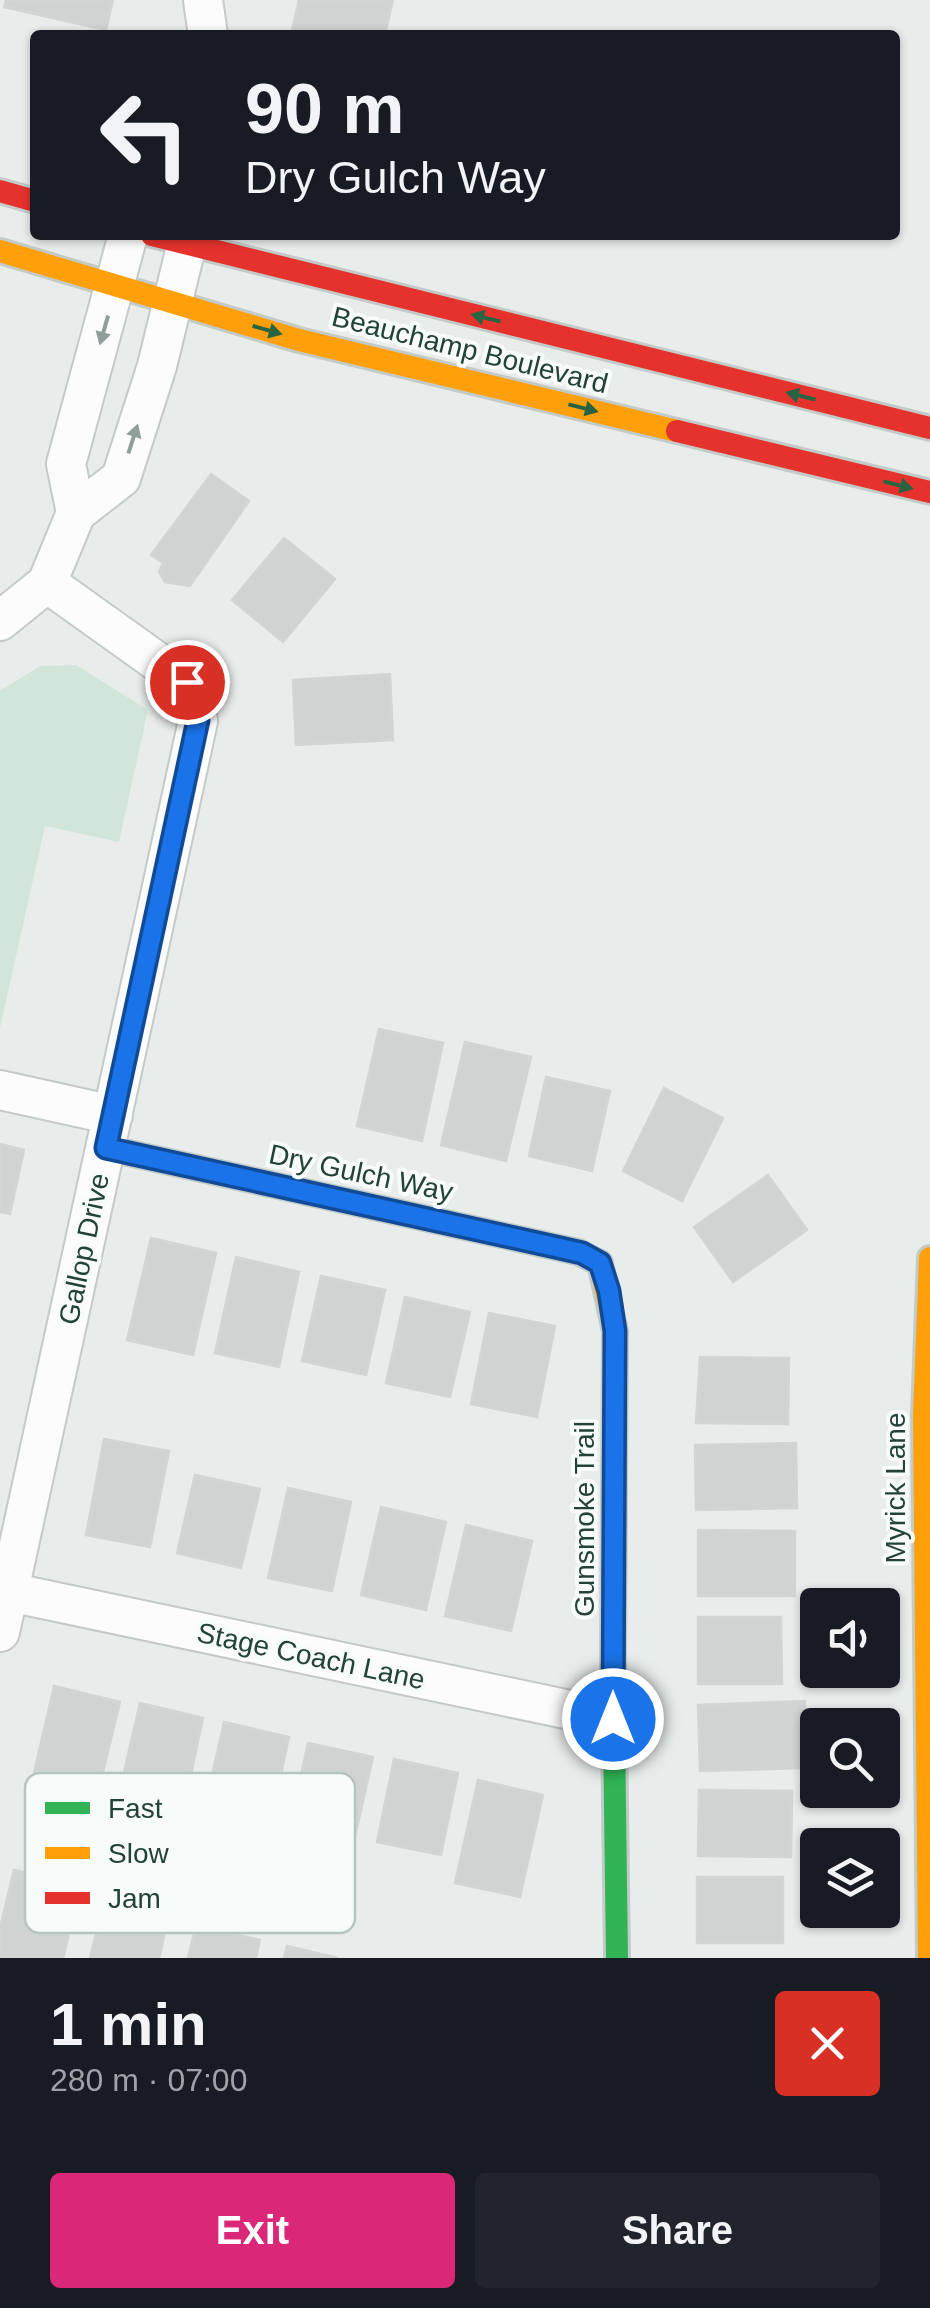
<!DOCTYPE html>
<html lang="en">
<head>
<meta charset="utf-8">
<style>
	body { margin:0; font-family:Helvetica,sans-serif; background:#20242c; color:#f1f3f6; height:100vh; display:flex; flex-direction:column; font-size:38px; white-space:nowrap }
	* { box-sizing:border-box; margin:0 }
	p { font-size:32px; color:#9ea1a6 }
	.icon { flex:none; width:55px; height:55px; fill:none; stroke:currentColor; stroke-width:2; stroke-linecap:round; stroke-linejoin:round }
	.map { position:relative; height:1958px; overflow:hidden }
	.details { display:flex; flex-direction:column; background:#171b24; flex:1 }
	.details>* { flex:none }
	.banner { position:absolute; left:30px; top:30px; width:870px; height:210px; border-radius:10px; box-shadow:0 2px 8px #0004; background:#171b24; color:#f1f3f6; overflow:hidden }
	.tools { position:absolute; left:800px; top:1588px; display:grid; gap:20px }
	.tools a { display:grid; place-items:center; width:100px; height:100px; border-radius:10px; background:#171b24; box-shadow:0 2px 8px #0004; font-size:50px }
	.pin { position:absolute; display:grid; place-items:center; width:85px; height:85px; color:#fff; margin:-42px; border:5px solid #fff; border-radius:50%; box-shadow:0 2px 10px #0007 }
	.me { position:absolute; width:110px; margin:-55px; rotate:0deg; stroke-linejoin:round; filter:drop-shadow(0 0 8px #0008) }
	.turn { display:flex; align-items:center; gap:35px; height:210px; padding:0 50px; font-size:45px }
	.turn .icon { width:130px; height:130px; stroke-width:2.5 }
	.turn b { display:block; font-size:70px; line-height:85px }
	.round { display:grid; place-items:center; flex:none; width:105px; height:105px; border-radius:10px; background:#20242c }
	.summary { display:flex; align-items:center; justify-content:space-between; height:170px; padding:0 50px }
	h1 { font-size:60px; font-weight:700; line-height:75px }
	.primary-button { display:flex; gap:20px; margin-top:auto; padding:20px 50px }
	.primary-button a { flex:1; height:115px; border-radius:10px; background:#db2777; color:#fff; font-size:40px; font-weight:700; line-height:115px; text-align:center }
	.primary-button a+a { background:#20242c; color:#f1f3f6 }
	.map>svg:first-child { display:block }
</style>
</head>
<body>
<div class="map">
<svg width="930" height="1958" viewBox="0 0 930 1958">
	<rect width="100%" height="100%" fill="#e8edeb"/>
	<path fill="#d1e6d8" d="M76 665 148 710 119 842 45 826 0 1028V691L40 666Z"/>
	<path fill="#cfd4d2" stroke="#d1d6d4" stroke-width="2.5" d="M6 0H113L106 30 4 7Z
		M299 0H393L385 35H291Z
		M211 474 249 501 190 586 165 582 159 572 163 563 151 555Z
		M284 538 335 579 283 642 232 600Z
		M390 674 393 740 296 745 293 680Z
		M379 1029 443 1043 422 1141 357 1126Z
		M465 1042 531 1057 506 1161 441 1145Z
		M546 1077 610 1091 592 1171 529 1156Z
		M664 1088 723 1118 682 1201 623 1171Z
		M0 1144 24 1150 10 1214 0 1212Z
		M768 1175 807 1230 733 1282 694 1227Z
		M151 1238 216 1253 193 1355 127 1340Z
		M236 1257 299 1272 279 1367 215 1353Z
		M321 1276 385 1290 366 1375 302 1361Z
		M405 1297 470 1312 450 1397 386 1383Z
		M489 1313 555 1326 537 1417 471 1404Z
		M700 1357 789 1358 788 1424 696 1423Z
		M104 1439 169 1451 150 1547 86 1535Z
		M796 1443 797 1508 696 1510 695 1445Z
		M195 1475 260 1489 241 1568 177 1553Z
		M288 1488 351 1502 332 1591 268 1578Z
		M381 1507 446 1522 426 1610 361 1595Z
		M466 1525 532 1541 511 1631 445 1616Z
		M698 1530 795 1531V1596H698Z
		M698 1617H781L782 1684H698Z
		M54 1686 120 1702 99 1789 34 1773Z
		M805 1701 806 1768 700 1771 698 1705Z
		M140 1703 203 1718 185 1803 120 1789Z
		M224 1722 289 1737 268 1835 202 1821Z
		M308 1743 373 1757 353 1845 289 1831Z
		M394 1759 458 1773 441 1855 377 1842Z
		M478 1780 543 1795 520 1897 455 1883Z
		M699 1790 792 1791 791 1857 698 1856Z
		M14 1870 81 1885 63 1958H0V1928Z
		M697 1877H783V1943H697Z
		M102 1910 167 1925 159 1958H90Z
		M196 1925 260 1940 256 1958H188Z
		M287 1946 338 1958H284Z"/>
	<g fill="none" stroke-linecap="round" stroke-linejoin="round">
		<g stroke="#c5cac8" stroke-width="42">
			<path id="street" d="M203 0 208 35
				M76 513 66 464 128 235
				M0 621 47 583 76 513 121 478 157 366 189 235
				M0 1090 113 1115
				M9 1592 613 1719
				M0 1632 198 721 195 702 187 683 47 583"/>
		</g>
		<g stroke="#c3cbc8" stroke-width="28">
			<path id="fast" d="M613 1656 617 1958"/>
		</g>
		<g stroke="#c3cbc8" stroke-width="28">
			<path id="slow" d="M0 251 299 340 677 431
				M578 1252 600 1263 615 1331 613 1656
				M929 1958 924 1415 930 1258"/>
		</g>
		<g stroke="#c3cbc8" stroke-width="28">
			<path id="jam" d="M0 191 35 201
				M152 235 930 428
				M677 431 930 492
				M106 1148 578 1252"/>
		</g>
		<use href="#street" stroke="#fcfcfc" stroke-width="38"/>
		<use href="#fast" stroke="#30b455" stroke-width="22"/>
		<use href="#slow" stroke="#ff9f0a" stroke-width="22"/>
		<use href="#jam" stroke="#e5322d" stroke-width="22"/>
	</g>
	<defs><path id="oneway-solid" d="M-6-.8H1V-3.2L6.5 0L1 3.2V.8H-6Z" transform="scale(2.5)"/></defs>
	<g fill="#286442">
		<use href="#oneway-solid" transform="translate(486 318) rotate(-166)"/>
		<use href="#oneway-solid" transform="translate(267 330) rotate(16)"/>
		<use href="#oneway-solid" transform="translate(801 396) rotate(-166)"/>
		<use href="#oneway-solid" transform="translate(583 408) rotate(14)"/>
		<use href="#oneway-solid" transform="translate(898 485) rotate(14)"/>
	</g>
	<g fill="#909f9b">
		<use href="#oneway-solid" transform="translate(104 330) rotate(106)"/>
		<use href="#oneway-solid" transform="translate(133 439) rotate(-72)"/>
	</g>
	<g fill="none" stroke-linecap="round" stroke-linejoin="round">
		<g stroke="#114b97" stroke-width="25">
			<path id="route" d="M187 682 196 702 198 720 106 1148 560 1248 582 1253 600 1263 609 1291 615 1331 613 1719"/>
		</g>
		<use href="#route" stroke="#1a73e8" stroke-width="18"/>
	</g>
	<g text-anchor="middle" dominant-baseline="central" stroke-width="8" stroke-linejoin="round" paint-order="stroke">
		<g font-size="28" fill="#24423a" stroke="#f7fbf9">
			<text transform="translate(470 350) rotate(14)">Beauchamp Boulevard</text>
			<text transform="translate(361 1173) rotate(12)">Dry Gulch Way</text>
			<text transform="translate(84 1249) rotate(-78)">Gallop Drive</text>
			<text transform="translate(895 1488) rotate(-90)">Myrick Lane</text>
			<text transform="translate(584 1519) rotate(-90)">Gunsmoke Trail</text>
			<text transform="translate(311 1656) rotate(12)">Stage Coach Lane</text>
		</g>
	</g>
	<rect x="25" y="1773" width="330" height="160" rx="15" fill="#f7fbf9" stroke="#b8c4c0" stroke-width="2.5"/>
	<rect x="45" y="1802" width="45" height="12" fill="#30b455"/>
	<rect x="45" y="1847" width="45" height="12" fill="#ff9f0a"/>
	<rect x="45" y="1892" width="45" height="12" fill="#e5322d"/>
	<g font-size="28" fill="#24423a">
		<text x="108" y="1818">Fast</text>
		<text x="108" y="1863">Slow</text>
		<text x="108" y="1908">Jam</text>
	</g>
</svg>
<div class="tools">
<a><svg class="icon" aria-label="sound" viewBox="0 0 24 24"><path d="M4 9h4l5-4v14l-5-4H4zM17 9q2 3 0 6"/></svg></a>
<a><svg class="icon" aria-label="search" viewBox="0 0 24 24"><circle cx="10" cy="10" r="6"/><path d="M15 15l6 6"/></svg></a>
<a><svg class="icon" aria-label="layers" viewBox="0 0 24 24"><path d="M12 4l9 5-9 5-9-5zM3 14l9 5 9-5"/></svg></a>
</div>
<div class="pin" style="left:187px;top:682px;background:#d93025"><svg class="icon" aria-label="arrive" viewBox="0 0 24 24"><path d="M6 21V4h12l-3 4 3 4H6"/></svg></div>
<svg class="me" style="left:613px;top:1719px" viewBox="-20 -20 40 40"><circle r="17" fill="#1a73e8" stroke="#fff" stroke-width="3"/><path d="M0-11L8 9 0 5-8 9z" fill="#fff"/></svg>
<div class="banner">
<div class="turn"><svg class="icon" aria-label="left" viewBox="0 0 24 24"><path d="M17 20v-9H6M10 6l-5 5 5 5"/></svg><div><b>90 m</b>Dry Gulch Way</div></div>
</div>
</div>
<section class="details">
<div class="summary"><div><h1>1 min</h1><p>280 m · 07:00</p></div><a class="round" style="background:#d93025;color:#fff"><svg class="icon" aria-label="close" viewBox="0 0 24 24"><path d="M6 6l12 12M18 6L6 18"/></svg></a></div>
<div class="primary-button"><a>Exit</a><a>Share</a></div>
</section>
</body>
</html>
